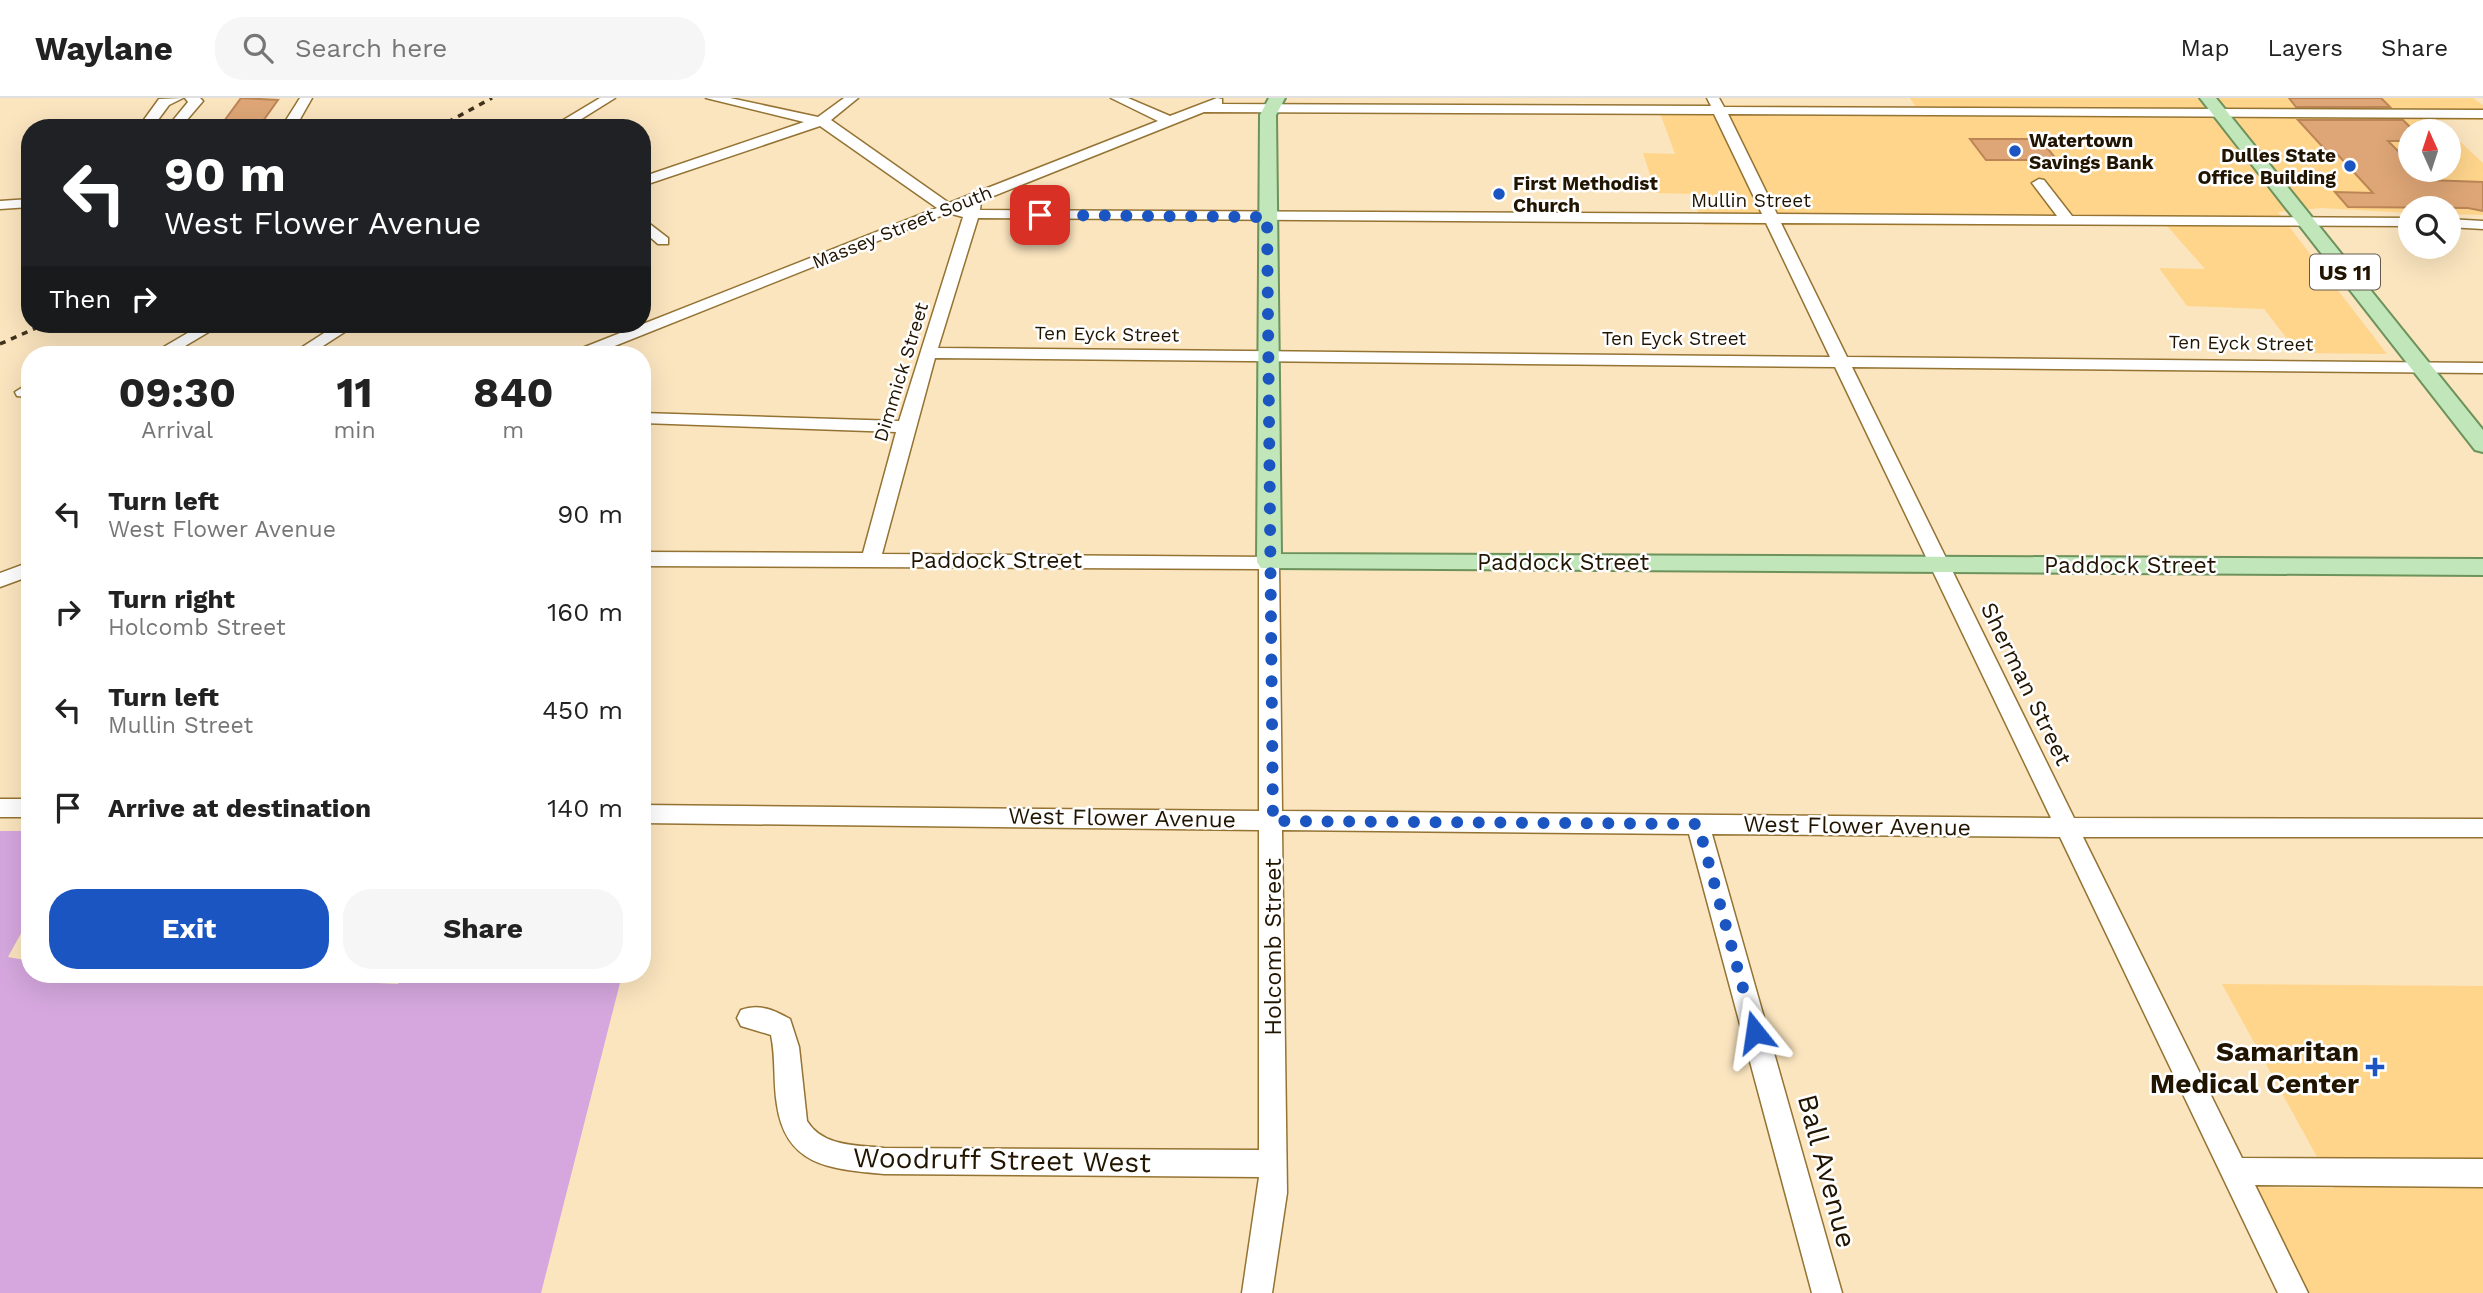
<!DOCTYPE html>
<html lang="en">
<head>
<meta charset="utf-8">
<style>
	body { margin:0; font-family:"Work Sans",sans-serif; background:#f6f6f6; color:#222; height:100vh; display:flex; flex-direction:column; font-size:26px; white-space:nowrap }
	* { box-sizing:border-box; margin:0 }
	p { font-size:23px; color:#767676 }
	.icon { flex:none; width:38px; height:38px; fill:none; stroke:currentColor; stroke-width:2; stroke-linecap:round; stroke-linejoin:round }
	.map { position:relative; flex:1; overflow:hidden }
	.sheet { position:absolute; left:21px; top:248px; width:630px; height:637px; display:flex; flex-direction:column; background:#fff; border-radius:28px; box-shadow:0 7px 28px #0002 }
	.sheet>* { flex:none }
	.top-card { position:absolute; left:21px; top:21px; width:630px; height:214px; border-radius:28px; box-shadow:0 7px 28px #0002; background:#202124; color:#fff; overflow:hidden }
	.needle { width:46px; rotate:357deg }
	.tools { position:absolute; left:2398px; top:21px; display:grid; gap:14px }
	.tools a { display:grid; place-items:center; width:63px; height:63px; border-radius:50%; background:#fff; box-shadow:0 7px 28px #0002; font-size:35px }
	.pin { position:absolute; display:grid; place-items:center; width:60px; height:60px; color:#fff; margin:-30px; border-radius:14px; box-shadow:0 4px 10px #0006 }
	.me { position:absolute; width:77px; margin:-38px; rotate:345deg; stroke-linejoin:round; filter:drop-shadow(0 0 5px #0008) }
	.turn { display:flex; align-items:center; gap:24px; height:147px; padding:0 28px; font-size:32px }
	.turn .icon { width:91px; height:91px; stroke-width:2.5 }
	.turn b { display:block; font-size:49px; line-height:60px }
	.then { display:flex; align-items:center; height:66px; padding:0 28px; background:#0003; gap:14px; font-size:26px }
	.eta { display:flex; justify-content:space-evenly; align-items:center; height:119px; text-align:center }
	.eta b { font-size:42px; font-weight:700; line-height:49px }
	.action { display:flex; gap:14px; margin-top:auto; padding:14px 28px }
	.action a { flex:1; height:80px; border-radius:28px; background:#1a55c1; color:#fff; font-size:28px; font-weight:700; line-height:80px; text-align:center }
	.action a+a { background:#f6f6f6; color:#222 }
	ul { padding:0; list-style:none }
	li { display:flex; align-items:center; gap:21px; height:98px; padding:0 28px }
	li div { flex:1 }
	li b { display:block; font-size:26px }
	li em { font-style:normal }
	header { display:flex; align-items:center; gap:42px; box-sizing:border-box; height:98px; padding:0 35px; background:#fff; border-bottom:2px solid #e0e0e0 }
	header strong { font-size:33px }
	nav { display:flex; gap:38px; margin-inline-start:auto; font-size:24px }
	.search { width:490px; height:63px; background:#f6f6f6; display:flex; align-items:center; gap:18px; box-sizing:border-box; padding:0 24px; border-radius:28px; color:#767676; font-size:26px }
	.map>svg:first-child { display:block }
</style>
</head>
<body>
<header>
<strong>Waylane</strong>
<div class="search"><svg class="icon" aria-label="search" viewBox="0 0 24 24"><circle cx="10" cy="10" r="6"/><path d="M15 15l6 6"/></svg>Search here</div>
<nav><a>Map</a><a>Layers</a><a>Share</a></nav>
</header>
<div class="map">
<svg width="2483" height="1195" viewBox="0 0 2483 1195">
	<rect width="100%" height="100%" fill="#fbe5bf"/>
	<path fill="#ffd58c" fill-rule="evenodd" d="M1910 0H2473L2483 7V22H2437L2483 65V117L2448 116V110H2410V115L2322 110 2278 114 2387 256 2298 255 2264 211 2187 208 2159 170 2205 171 2167 128 1704 127 1691 96 1656 95 1643 55 1675 56 1657 7 1915 8ZM2410 33H2448V72H2410Z
		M2222 886 2483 888V1195H2305L2252 1089 2334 1090Z"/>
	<path fill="#d5a7de" d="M0 733H30V819L8 859 30 863V877H206L398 886 403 877H622L541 1195H0Z"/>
	<path fill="#dea676" stroke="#bb8555" stroke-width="2" d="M241 0 278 2 258 30H219Z
		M2289 0H2381L2390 9H2296Z
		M2298 22H2403L2410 29V43H2388L2410 65V72H2417L2427 82 2483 84V113L2468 110 2348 109 2335 94 2373 95 2338 57H2330Z
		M1970 41H2040L2057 62H1986Z"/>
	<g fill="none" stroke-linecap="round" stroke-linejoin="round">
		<g stroke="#947333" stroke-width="3">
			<path id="minor" d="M183 0 169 7 152 30H138L159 1Z
				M185 0H200L203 3 180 30H161L170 26 188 4Z
				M300 0H312L295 30H281Z
				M600 0H615L567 30H550Z
				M706 0H730L818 19 844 0H858L831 22 949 105 1158 23 1111 0H1128L1170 18 1217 0 1222 1V6L1711 8 1707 0H1719L1724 9 2483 12V20L1728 16 1777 116 2057 118 2032 85 2039 81 2044 82 2072 118 2410 120V128L1781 125 1847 259 2483 265V275L1852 269 2074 720 2483 721V739H2083L2242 1060 2483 1061V1089L2255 1087 2308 1195H2278L2060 739 1712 736 1842 1195H1812L1689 736 1282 732 1287 1095 1272 1195H1242L1259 1079 884 1076C832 1071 786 1069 777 1007 773 984 776 960 771 937L741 928 737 920 741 912C759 905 774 912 790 921L799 949 807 1023C823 1049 857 1047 884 1050L1259 1052V732L642 725V707L1259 713V471L642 468V454L863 455 896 334 642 325V315L899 323 963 119 948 115 592 257H570L572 254 937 110 820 28 642 88V79L804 24ZM1204 14 1714 16 1762 116 980 112 981 103ZM978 120 1766 125 1830 259 938 250ZM935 260 1835 269 2051 720 1282 713 1279 464 1276 459 882 456Z
				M30 101V109L0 111V103Z
				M642 120 668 140V146H658L642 132Z
				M2448 121 2483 123V131L2448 129Z
				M203 226H222L170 257H150Z
				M338 226H357L309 257H290Z
				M23 289H30V299L17 298 15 294Z
				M30 464V478L0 489V475Z
				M0 701H30V719H0Z"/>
		</g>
		<g stroke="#6d925b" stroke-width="4">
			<path id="major" d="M1269 0H1285L1276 17 1281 456 2483 461V477L1261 470 1257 464 1260 17Z
				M2200 0H2216L2483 332V354L2475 352Z"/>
		</g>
		<use href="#minor" fill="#fff" fill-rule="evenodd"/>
		<use href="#major" fill="#c0e6ba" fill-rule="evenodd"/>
		<path stroke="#41321c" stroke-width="3.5" stroke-dasharray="6 6" stroke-linecap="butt" d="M437 30 492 0
			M0 246 45 226"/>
	</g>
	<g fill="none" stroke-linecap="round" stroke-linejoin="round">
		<path stroke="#1a55c1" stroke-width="12" stroke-dasharray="0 21.6" d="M1040 117 1267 119 1273 723 1698 726 1755 934"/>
	</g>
	<g fill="#1a55c1" stroke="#fff" stroke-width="2.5">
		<circle cx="2015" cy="53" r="7"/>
		<circle cx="2350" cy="68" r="7"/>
		<circle cx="1499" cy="96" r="7"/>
		<path d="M2371.5 958.5h7v7h7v7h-7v7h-7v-7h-7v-7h7z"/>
	</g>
	<g text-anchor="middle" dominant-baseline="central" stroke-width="5" stroke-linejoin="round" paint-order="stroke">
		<g font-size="19" font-weight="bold" fill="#211400" stroke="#fff" text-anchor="start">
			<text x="2029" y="42">Watertown<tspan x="2029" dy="22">Savings Bank</tspan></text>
			<text x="2336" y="57" text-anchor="end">Dulles State<tspan x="2336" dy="22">Office Building</tspan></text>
			<text x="1513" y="85">First Methodist<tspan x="1513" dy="22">Church</tspan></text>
		</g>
		<g font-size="19" fill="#211400" stroke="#fff">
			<text x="1751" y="102">Mullin Street</text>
			<text transform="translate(902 129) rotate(-22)">Massey Street South</text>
			<text transform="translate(1107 236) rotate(1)">Ten Eyck Street</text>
			<text x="1674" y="240">Ten Eyck Street</text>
			<text transform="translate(2241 245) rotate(1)">Ten Eyck Street</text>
			<text transform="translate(901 274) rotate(-73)">Dimmick Street</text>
		</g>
		<rect fill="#fff" stroke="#645a4c" stroke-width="2" x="2310" y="156.5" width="70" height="35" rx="5"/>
		<g font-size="21" font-weight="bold" fill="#211400">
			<text x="2345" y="174">US 11</text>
		</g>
		<g font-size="23" fill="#211400" stroke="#fff">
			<text x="996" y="462">Paddock Street</text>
			<text x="1563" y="464">Paddock Street</text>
			<text x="2130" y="467">Paddock Street</text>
			<text transform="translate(2026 586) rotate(64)">Sherman Street</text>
			<text transform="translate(1122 720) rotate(1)">West Flower Avenue</text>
			<text transform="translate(1857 728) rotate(1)">West Flower Avenue</text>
			<text transform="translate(1273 849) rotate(-90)">Holcomb Street</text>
		</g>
		<g font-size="28" font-weight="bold" fill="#211400" stroke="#fff" text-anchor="end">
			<text x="2359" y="953">Samaritan<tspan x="2359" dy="32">Medical Center</tspan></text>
		</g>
		<g font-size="28" fill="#211400" stroke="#fff">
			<text transform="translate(1002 1062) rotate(1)">Woodruff Street West</text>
			<text transform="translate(1827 1073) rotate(75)">Ball Avenue</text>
		</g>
	</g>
</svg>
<div class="tools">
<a><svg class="needle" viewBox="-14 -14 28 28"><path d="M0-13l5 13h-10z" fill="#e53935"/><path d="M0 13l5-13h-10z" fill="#767676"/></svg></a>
<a><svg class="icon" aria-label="search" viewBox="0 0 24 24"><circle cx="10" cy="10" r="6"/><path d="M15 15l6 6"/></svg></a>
</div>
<div class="pin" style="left:1040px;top:117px;background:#d93025"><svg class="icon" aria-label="arrive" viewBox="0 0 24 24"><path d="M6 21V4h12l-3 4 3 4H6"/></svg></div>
<svg class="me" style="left:1755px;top:934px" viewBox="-20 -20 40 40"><path d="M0-17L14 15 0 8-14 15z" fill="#1a55c1" stroke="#fff" stroke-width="4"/></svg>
<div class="top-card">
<div class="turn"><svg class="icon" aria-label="left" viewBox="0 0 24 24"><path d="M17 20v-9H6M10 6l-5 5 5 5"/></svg><div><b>90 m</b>West Flower Avenue</div></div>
<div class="then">Then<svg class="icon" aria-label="right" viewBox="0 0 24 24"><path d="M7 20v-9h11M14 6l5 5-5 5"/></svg></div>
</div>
<section class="sheet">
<div class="eta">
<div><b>09:30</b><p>Arrival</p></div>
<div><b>11</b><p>min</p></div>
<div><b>840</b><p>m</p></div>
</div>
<ul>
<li><svg class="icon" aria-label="left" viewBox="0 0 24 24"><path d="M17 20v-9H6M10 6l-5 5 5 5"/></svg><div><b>Turn left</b><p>West Flower Avenue</p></div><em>90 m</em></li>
<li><svg class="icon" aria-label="right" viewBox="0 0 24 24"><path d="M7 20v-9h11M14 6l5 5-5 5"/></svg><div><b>Turn right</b><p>Holcomb Street</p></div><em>160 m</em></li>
<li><svg class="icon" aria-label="left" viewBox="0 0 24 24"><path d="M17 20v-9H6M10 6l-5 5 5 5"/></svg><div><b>Turn left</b><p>Mullin Street</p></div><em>450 m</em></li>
<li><svg class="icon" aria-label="arrive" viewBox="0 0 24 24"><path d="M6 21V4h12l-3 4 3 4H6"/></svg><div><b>Arrive at destination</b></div><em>140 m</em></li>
</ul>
<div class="action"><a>Exit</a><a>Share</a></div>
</section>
</div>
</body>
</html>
